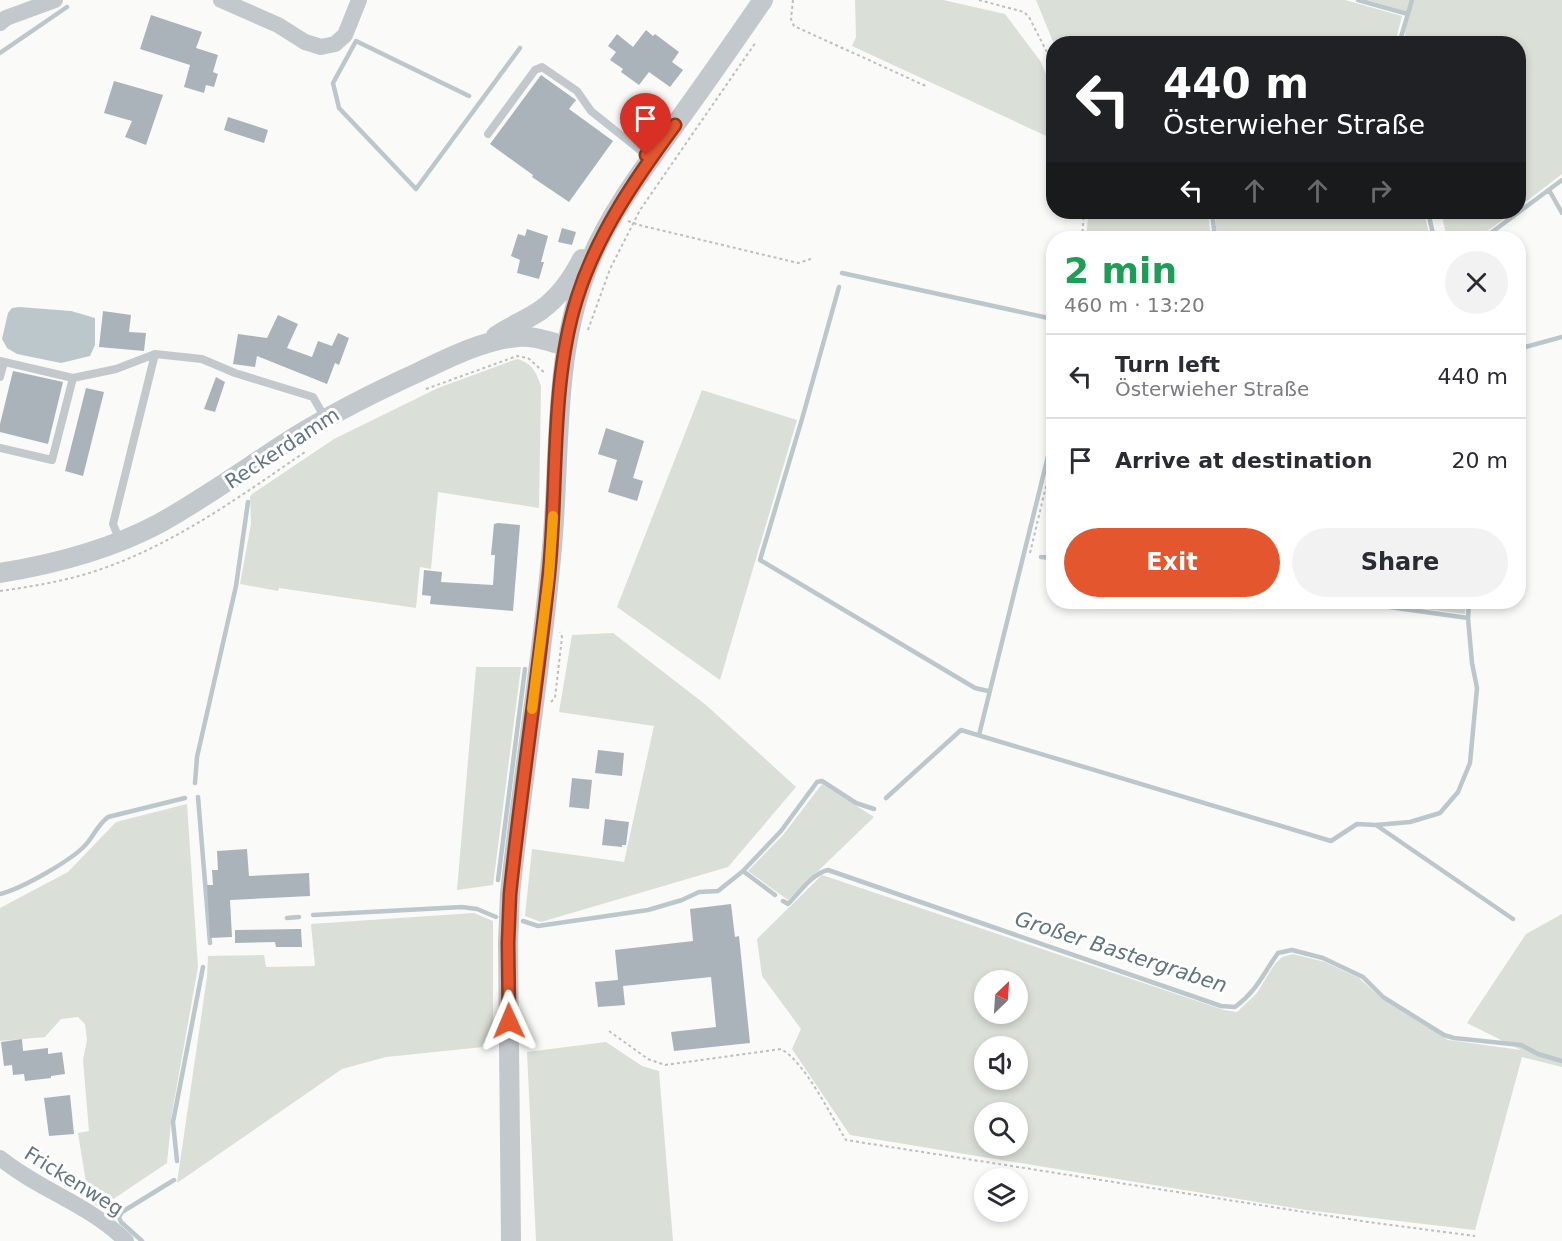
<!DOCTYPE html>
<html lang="en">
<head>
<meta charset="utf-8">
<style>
	body { margin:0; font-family:"DejaVu Sans",sans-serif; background:#f2f2f3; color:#2b2b33; height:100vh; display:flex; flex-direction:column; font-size:22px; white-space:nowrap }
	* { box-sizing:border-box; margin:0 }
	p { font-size:20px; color:#7c7c81 }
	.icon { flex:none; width:33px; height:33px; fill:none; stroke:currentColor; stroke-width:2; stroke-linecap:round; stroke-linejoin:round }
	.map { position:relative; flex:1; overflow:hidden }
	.side { position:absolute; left:1046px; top:231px; width:480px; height:378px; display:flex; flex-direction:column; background:#fff; border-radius:24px; box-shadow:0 3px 9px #0003 }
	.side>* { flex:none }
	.hud { position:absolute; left:1046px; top:36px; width:480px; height:183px; border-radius:24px; box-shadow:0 3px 9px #0003; background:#202124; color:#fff; overflow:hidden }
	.needle { width:39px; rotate:25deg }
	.tools { position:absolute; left:974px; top:970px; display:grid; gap:12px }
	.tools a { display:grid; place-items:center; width:54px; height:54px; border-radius:50%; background:#fff; box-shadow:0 3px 9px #0003; font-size:30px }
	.pin { position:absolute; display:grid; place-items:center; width:51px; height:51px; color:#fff; margin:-62px -26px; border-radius:50% 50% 50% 0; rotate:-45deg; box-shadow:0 0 6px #0007 }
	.pin .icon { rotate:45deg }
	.me { position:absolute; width:66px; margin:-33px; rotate:359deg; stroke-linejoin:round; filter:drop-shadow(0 0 4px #0008) }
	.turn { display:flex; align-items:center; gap:21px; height:126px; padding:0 18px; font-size:27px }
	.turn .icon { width:78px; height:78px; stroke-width:2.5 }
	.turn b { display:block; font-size:42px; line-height:51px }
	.lanes { display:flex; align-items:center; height:57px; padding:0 18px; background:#0003; justify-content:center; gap:30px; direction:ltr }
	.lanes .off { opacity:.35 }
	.round { display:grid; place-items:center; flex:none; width:63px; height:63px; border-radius:32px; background:#f2f2f3 }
	.overview { display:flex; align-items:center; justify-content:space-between; height:102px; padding:0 18px }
	h1 { font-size:36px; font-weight:600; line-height:45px; color:#1e9e55 }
	.button { display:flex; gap:12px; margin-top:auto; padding:12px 18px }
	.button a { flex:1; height:69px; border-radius:36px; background:#e4572e; color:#fff; font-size:24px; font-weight:600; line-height:69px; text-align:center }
	.button a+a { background:#f2f2f3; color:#2b2b33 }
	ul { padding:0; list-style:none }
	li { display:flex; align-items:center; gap:18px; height:84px; padding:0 18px; border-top:2px solid #e1e1e2 }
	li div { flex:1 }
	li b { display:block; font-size:22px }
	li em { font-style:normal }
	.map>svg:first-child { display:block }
</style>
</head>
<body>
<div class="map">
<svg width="1562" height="1241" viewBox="0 0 1562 1241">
	<rect width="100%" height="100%" fill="#fafaf8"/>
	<path fill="#dadfd7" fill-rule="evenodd" d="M855 0H943L1005 14 1041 62 1053 92V139L852 46 856 37Z
		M1036 0H1345L1402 16 1395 43 1054 44Z
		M1367 0H1562V174L1518 208V44L1405 43 1406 11Z
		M1123 212H1208L1211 238H1086L1088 217 1122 215Z
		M1215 212H1424L1430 238H1217Z
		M1441 212H1513L1478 238H1447Z
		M517 359C532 363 536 372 541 386L539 508 438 492 431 569 420 567 416 608 279 588 278 591 240 584 251 524 250 497 252 494 334 439 438 388Z
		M702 390 797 420 720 680 617 607Z
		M1374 602H1465V614Z
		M613 633 706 705 796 787 728 867 541 922 525 916 532 849 624 862 654 726 559 712 572 635Z
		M476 667H521L493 885 457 890Z
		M822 784 874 817 788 900 748 871 783 835Z
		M187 804 198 967 172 1113 167 1163 100 1208 89 1201 78 1133 89 1131 83 1060 87 1040 85 1024 78 1017 61 1019 45 1037 0 1041V908L68 872 116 822Z
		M822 875 1224 1010 1237 1012 1257 993 1274 965 1282 957 1293 954 1325 962 1359 978 1382 999 1448 1040 1521 1050 1467 1023 1526 934 1562 914V1067L1522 1057 1475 1230 1306 1210 850 1135 792 1049 801 1029 762 976 757 939ZM984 981H1017V1014H984ZM984 1047H1017V1080H984ZM984 1113H1017V1146H984Z
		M474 913 493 921V1046L386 1057 342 1069 177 1183 207 977 208 956 264 955 266 967 315 966 311 924Z
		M606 1042 642 1066 659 1071 673 1241H536L527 1052Z"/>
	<path fill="#bbc7cb" d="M19 307 71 311 95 318V345L90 356 61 363 17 354 7 348 2 339 8 313 12 308Z"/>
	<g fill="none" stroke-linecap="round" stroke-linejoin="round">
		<path stroke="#bbc7cb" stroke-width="4.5" d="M1358 0 1408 14
			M1399 44 1412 0
			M0 53 67 7
			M469 96 356 41 333 83 339 108 416 189 520 48
			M1549 190 1562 213
			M1212 212 1215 238
			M1428 212 1434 238
			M1484 238 1562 180
			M842 273 1053 319
			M839 287 802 419 760 560 975 688 988 691
			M1518 349 1562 337
			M1041 557 1053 558
			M1354 602 1468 618
			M979 735 1053 436
			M195 783 197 757 236 586 248 502
			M198 797 210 943
			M886 798 961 730 1331 841 1357 824 1376 825 1410 822 1440 813 1458 792 1470 763 1477 688 1472 663 1468 618 1469 602
			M1376 825 1513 919
			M743 871 781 831 817 782 822 781 856 803 874 809
			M498 880 525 669
			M0 894C21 889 75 859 88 842 96 832 97 826 108 817L185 798
			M783 901 788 904C799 893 813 873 828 870L1221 1006 1235 1007C1257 991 1263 974 1278 953L1292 950 1323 958 1363 977 1383 997 1444 1035 1454 1038 1521 1045 1538 1054 1562 1061
			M313 915 462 907 477 909 496 917
			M287 918 299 917
			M523 921 538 926 648 910 682 900 699 892 718 891 743 871 775 895
			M177 1161 173 1122 203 967
			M142 1241 121 1222 119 1217 122 1212 174 1180"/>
	</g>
	<path fill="#aab3b9" d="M151 15 202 32 196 48 218 55 213 72 218 74 214 87 206 85 204 93 184 87 190 65 140 49Z
		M646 30 653 36 655 34 679 52 672 62 683 70 670 87 649 72 639 85 621 72 623 69 610 60 616 52 608 46 617 34 633 47Z
		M541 75 576 100 569 109 613 141 569 202 532 177 533 175 490 144Z
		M114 81 163 95 146 145 125 137 132 121 104 113Z
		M639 96 657 110 637 136 620 123Z
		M228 117 268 130 264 143 224 130Z
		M562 228 576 232 572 245 558 242Z
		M527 229 548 236 541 262H544L539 279 517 273 520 260 511 256 518 234 525 236Z
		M103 311 131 315 129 332 146 333 144 351 99 347Z
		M278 315 298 324 287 348 312 357 318 341 332 346 338 333 349 338 339 365 335 363 327 384 257 356 255 367 233 364 238 334 267 338Z
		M13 371 63 382 48 444 0 432V424Z
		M216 377 225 382 215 412 204 409Z
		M86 388 104 392 83 476 65 471Z
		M606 428 644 441 633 478 643 481 637 501 608 492 617 460 598 454Z
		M498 523 520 525 513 611 430 604 431 596 422 595 424 570 442 572 441 582 493 585 495 555H491L494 524Z
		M598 750 624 753 622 776 595 773Z
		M572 778 592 780 589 809 569 807Z
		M605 819 629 822 626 845H622V847L602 845Z
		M247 849 249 876 309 873 310 896 230 900 232 937 210 938 207 885H213L212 870H218L217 851Z
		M731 904 735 937 739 936 750 1043 674 1051 671 1032 716 1027 711 977 623 986 625 1005 598 1007 595 982 618 980 615 950 693 941 690 909Z
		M301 929 302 947H276L275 942 235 943V930Z
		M22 1039 23 1051 48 1048V1054L62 1052 65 1074 51 1076V1078L25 1081 24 1074 13 1075 12 1065 4 1066 1 1042Z
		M70 1095 74 1134 49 1136 44 1098Z"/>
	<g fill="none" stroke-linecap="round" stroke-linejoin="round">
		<path stroke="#bbbfc2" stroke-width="2" stroke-dasharray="3 3" stroke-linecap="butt" d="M793 0 791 19 794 26 928 87
			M979 0 1024 12 1029 17 1053 64
			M628 221 639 225 798 263 811 259
			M1082 238 1084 212
			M588 330 610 269 640 210 756 42
			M426 389 517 356 528 358 546 374
			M1030 553 1053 457
			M0 591C36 586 72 580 107 567 179 541 242 495 305 452
			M551 702 555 698 562 637 560 632
			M609 1031 648 1059 665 1065 781 1049C806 1063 830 1115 846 1140L1368 1222 1475 1236"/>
		<path stroke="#c3c8cc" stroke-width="8" d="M488 134 535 70 542 67 577 91 591 111 646 155
			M0 361 73 378 116 369 155 354 202 359 235 373 313 397 325 418
			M0 377 4 362
			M0 448 52 460 73 378
			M120 541 113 524 155 354"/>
		<path stroke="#c3c8cc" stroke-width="16" d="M221 0 278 25 305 42 321 47 335 44 345 35 359 0
			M0 23 6 18 55 0
			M0 1158C39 1190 90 1205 126 1241"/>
		<path stroke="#c3c8cc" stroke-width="20" d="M496 336C510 326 527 320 541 310 559 297 572 279 582 259
			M0 573C55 564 110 550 160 523 208 496 252 464 298 435 337 411 377 391 419 372 450 357 482 341 517 337 533 335 550 342 566 346
			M511 1241 508 943 510 894C522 778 542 663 552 547 561 447 552 354 591 259 611 211 645 167 675 125 705 84 734 42 763 0"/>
	</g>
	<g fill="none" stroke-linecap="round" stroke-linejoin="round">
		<g stroke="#94391e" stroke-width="15">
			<path id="route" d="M509 1021 508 943 510 894C521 787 538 680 549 573 558 484 550 383 577 298 597 234 636 178 675 125L646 155"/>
		</g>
		<use href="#route" stroke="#e4572e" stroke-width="10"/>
		<path stroke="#f59e0b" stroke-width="10" d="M532 709 549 576 553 516"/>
	</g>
	<g text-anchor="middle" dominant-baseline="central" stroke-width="6" stroke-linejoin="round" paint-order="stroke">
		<g font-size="20" fill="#657683" stroke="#fff">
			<text transform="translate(282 448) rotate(-33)">Reckerdamm</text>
			<text transform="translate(74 1181) rotate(32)">Frickenweg</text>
		</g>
		<g font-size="21" font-style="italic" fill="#60757c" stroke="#fff">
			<text transform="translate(1121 952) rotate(18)">Großer Bastergraben</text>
		</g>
	</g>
</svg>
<div class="tools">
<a><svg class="needle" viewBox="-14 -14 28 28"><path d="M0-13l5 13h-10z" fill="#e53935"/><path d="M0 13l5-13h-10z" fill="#7c7c81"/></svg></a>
<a><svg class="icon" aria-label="sound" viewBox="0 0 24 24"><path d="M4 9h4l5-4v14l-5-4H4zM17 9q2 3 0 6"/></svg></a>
<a><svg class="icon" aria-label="search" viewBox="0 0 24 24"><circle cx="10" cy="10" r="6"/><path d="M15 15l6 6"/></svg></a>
<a><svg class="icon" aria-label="layers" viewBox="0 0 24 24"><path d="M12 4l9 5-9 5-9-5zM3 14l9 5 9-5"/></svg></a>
</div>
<div class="pin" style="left:646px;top:155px;background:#d93025"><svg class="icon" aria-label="arrive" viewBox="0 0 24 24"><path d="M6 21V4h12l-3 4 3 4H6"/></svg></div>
<svg class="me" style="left:509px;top:1021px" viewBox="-20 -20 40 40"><path d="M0-17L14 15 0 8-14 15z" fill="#e4572e" stroke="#fff" stroke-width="4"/></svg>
<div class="hud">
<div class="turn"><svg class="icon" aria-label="left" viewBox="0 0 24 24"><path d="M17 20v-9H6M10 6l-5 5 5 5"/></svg><div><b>440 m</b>Österwieher Straße</div></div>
<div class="lanes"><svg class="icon" aria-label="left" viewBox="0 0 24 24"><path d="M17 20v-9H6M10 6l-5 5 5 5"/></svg><svg class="icon off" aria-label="ahead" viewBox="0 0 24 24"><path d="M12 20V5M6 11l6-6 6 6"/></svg><svg class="icon off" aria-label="ahead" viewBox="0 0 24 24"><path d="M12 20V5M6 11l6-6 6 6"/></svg><svg class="icon off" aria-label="right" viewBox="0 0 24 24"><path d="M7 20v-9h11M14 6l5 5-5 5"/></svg></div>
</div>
<section class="side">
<div class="overview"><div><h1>2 min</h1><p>460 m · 13:20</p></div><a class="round"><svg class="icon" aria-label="close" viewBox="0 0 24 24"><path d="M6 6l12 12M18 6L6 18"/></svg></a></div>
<ul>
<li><svg class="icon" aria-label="left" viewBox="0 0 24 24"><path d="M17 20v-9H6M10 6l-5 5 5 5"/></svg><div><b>Turn left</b><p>Österwieher Straße</p></div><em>440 m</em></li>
<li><svg class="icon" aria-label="arrive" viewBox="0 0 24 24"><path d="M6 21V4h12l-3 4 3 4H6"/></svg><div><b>Arrive at destination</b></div><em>20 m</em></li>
</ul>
<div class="button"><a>Exit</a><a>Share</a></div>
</section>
</div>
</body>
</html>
